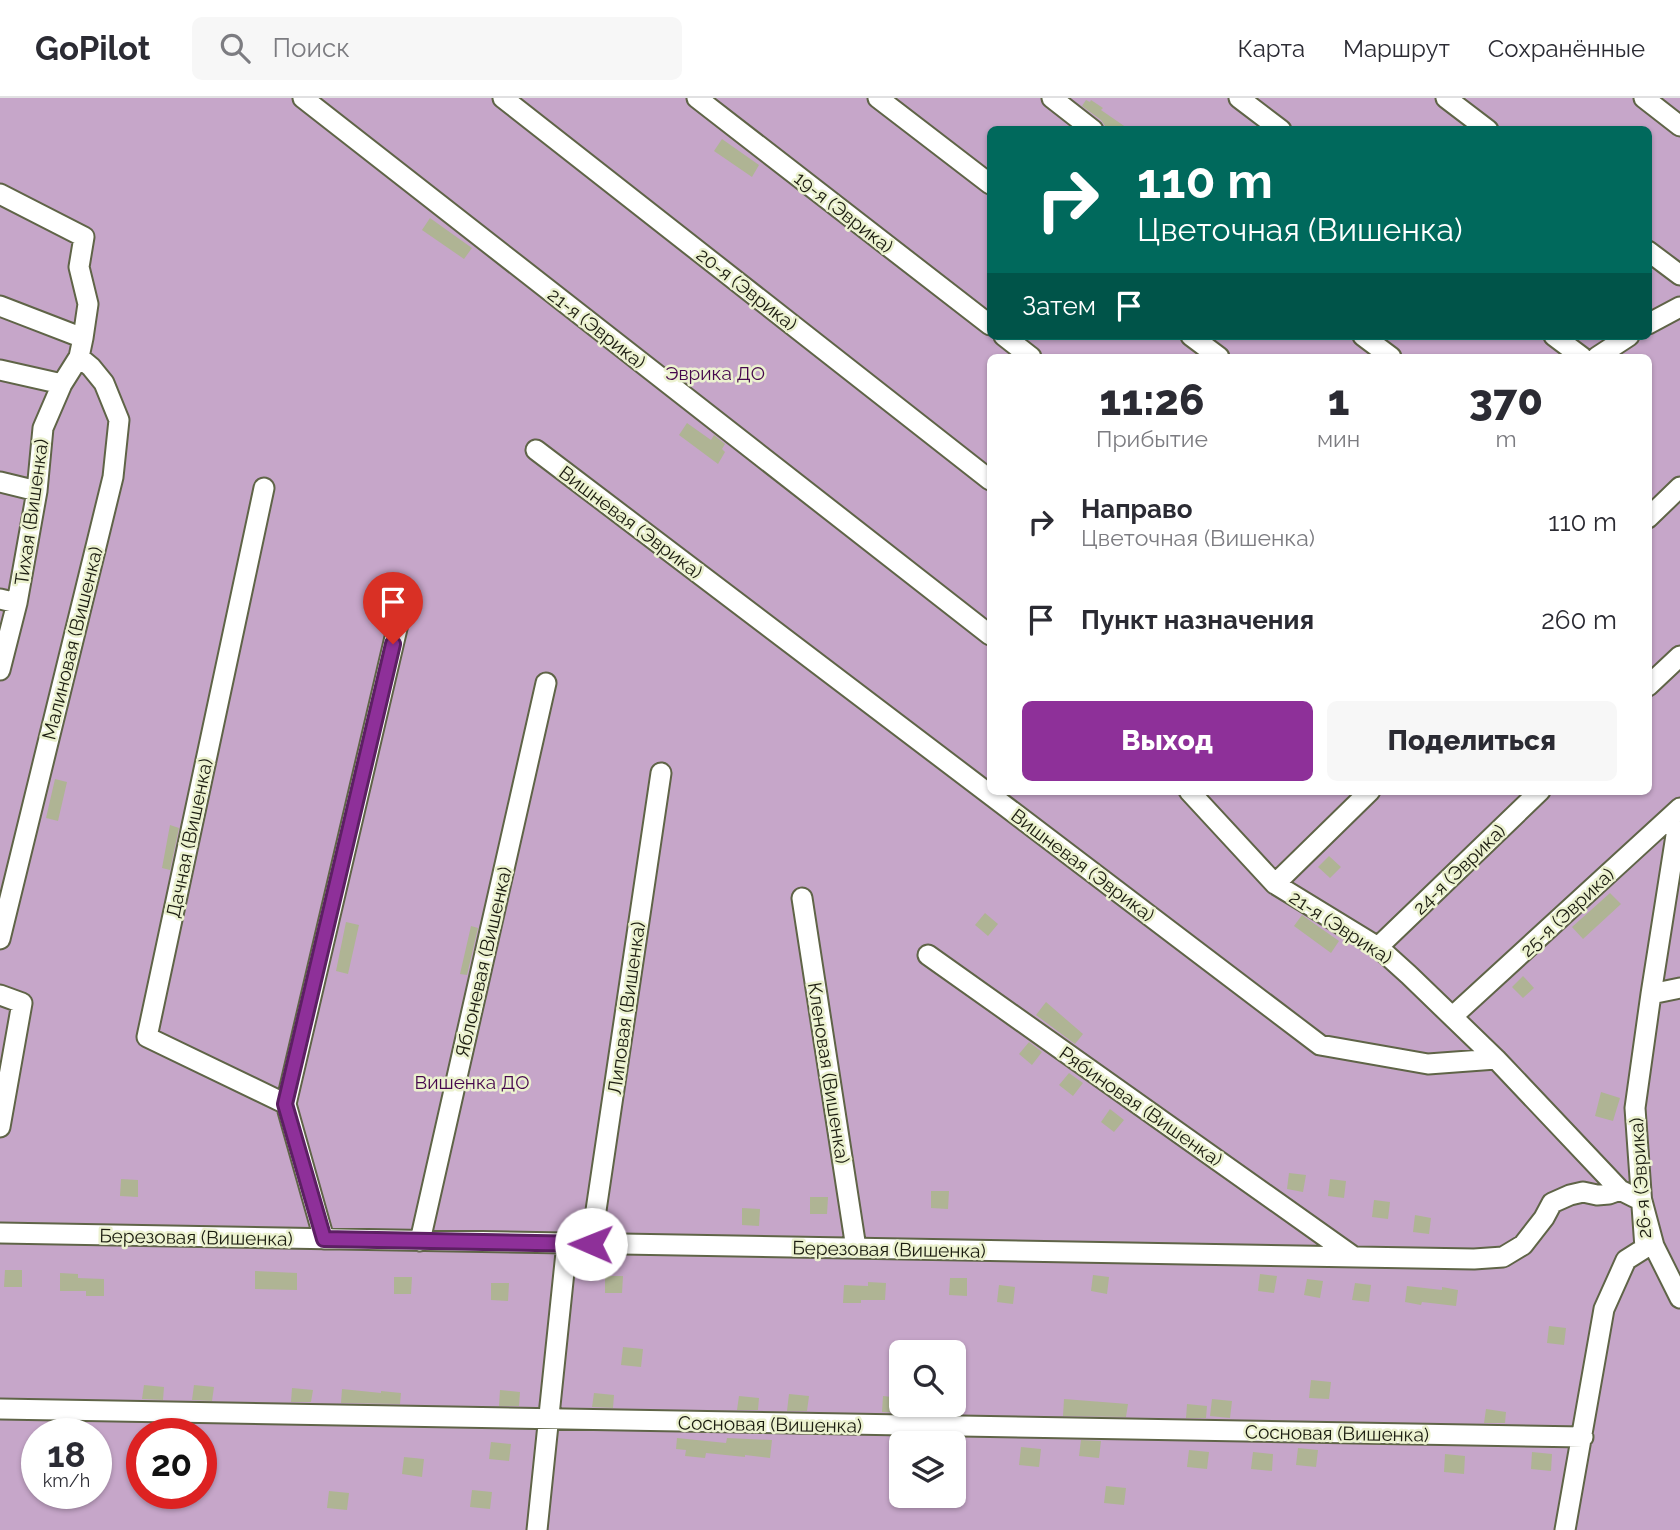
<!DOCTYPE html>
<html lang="ru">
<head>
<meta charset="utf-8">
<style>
	body { margin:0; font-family:Raleway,sans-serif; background:#f7f7f7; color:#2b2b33; height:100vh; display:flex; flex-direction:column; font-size:26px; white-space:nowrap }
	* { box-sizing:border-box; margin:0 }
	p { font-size:23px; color:#7c7c81 }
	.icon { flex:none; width:38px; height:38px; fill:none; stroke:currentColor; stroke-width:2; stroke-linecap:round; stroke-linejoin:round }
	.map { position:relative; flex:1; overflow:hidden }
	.drawer { position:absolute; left:987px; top:256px; width:665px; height:441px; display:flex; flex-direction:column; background:#fff; border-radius:10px; box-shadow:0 2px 5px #0004 }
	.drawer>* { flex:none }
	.hud { position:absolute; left:987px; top:28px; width:665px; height:214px; border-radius:10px; box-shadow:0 2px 5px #0004; background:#00695c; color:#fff; overflow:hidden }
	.tools { position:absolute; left:889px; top:1242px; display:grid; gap:14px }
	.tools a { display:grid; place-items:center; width:77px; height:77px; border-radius:10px; background:#fff; box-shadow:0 2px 5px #0004; font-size:35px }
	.speed { position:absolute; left:21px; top:1320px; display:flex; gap:14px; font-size:35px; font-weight:700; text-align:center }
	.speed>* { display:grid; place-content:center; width:91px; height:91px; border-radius:50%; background:#fff; box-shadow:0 2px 5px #0004; line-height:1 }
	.speed small { font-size:18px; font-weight:400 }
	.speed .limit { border:10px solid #d22; background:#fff; color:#111 }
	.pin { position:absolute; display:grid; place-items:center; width:60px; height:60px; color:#fff; margin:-72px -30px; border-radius:50% 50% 50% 0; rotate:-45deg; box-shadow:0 0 7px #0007 }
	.pin .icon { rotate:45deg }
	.me { position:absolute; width:77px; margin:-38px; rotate:271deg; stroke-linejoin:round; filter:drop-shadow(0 0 5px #0008) }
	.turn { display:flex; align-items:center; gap:24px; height:147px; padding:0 35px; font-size:32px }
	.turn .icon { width:91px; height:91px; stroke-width:2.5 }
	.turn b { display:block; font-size:49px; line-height:60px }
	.then { display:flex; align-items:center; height:66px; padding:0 35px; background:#0003; gap:14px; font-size:26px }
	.eta { display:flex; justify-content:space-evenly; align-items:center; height:119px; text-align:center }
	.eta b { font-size:42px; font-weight:800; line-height:49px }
	.cta { display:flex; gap:14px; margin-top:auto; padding:14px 35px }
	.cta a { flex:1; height:80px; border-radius:10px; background:#8e3099; color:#fff; font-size:28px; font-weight:800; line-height:80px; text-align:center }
	.cta a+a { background:#f7f7f7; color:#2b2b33 }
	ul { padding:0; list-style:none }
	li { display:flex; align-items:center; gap:21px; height:98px; padding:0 35px }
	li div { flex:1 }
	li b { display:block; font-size:26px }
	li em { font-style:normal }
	header { display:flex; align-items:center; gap:42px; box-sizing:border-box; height:98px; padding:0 35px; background:#fff; border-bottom:2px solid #e1e1e2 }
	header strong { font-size:33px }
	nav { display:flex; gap:38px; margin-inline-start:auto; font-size:24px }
	.search { width:490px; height:63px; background:#f7f7f7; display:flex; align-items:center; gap:18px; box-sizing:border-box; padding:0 24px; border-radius:10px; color:#7c7c81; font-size:26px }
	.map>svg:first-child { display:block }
</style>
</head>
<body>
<header>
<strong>GoPilot</strong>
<div class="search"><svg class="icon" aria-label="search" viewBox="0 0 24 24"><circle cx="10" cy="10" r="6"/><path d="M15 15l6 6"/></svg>Поиск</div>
<nav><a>Карта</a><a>Маршрут</a><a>Сохранённые</a></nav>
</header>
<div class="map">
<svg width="1680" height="1432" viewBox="0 0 1680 1432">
	<rect width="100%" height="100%" fill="#dfe5c3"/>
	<path fill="#c6a6c9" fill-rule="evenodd" d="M0 0H1680V1432H0ZM990 32H1648V238H990ZM990 259H1648V693H990ZM901 1255H954V1307H901ZM37 1335H96V1395H37ZM142 1335H201V1395H142ZM901 1346H954V1398H901Z"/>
	<path fill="#afb494" d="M1086 2 1090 4 1091 2 1103 10 1101 12 1130 32H1108L1101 22 1082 8Z
		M722 41 759 67 752 79 714 53Z
		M430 120 472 150 464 161 422 132Z
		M687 325 711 342 714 337 725 346 722 351 725 354 718 366 679 337Z
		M55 681 67 684 58 723 46 720Z
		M170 727 179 730 170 772 162 770Z
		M1329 758 1341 769 1330 780 1318 769Z
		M1610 795 1621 806 1583 841 1572 829Z
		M985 815 998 826 988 838 975 827Z
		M1302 817 1339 843 1331 855 1294 828Z
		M346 824 359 827 348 876 336 873Z
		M471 828 478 830 467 877 460 876Z
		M1523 878 1534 890 1523 900 1512 889Z
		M1046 904 1083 936 1075 946 1036 917Z
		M1029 944 1042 954 1032 967 1019 956Z
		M1069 975 1083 985 1073 998 1059 987Z
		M1601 994 1620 1000 1613 1023 1595 1018Z
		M1110 1011 1124 1022 1114 1034 1101 1024Z
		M1289 1075 1306 1077 1303 1094 1287 1091Z
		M121 1081 138 1082V1099L120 1098Z
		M1330 1081 1346 1083 1344 1100 1328 1098Z
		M931 1093H949L948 1111 931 1110Z
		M810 1099H828L827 1116H810Z
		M1374 1102 1390 1104 1388 1121 1372 1119Z
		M742 1110 760 1111 759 1128 742 1127Z
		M1415 1117 1431 1120 1429 1136 1413 1134Z
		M5 1172H22V1189H4Z
		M255 1173 297 1175V1192L255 1191Z
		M60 1175 78 1176V1180L104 1181V1198H86V1193H60Z
		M1260 1176 1277 1178 1274 1195 1258 1193Z
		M1093 1177 1109 1179 1107 1196 1091 1193Z
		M605 1178H623L622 1195H605Z
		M394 1179H412L411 1196H394Z
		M950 1180H967V1198L949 1197Z
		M1307 1181 1323 1183 1320 1200 1304 1197Z
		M868 1184 886 1185 885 1202H861V1205H843L844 1187 868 1188Z
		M491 1185H509L508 1203 491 1202Z
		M1355 1185 1371 1187 1369 1204 1352 1202Z
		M999 1187 1015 1189 1013 1206 997 1204Z
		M1407 1188 1442 1192V1189L1458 1192 1456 1208 1422 1204 1421 1207 1405 1204Z
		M1549 1228 1566 1230 1564 1247 1547 1245Z
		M623 1249 643 1251 641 1269 621 1267Z
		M1311 1282 1331 1284 1329 1301 1309 1300Z
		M144 1287 164 1289 163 1302 142 1301Z
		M194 1287 214 1289 212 1303 192 1302Z
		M292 1290 313 1292 311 1304H291Z
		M342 1291 381 1295V1293L401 1295 400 1306 341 1305Z
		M500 1292 520 1294 519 1308H499Z
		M594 1295 614 1297 613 1310 592 1309Z
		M789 1296 809 1298 807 1313H787Z
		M739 1298 759 1300 758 1312H737Z
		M883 1298 901 1300V1315L882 1314Z
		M1064 1301 1128 1306 1126 1319 1063 1318Z
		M1212 1301 1232 1303 1230 1320 1210 1318Z
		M1187 1306 1207 1308 1206 1320H1186Z
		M1486 1311 1506 1314 1505 1325H1484Z
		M677 1340 726 1345 727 1340 772 1342 770 1360 745 1357V1359L706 1355 705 1360 685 1358 686 1352 676 1351Z
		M1081 1342 1101 1343 1099 1360 1079 1358Z
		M491 1344 511 1346 509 1363 489 1361Z
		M1021 1349 1041 1351 1039 1369 1019 1367Z
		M1298 1350 1318 1352 1316 1369 1296 1367Z
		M1189 1352 1209 1354 1207 1371 1187 1369Z
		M1253 1354 1273 1356 1272 1373 1251 1371Z
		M1532 1354 1552 1356 1551 1373 1531 1371Z
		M1445 1356 1465 1358 1464 1376 1444 1374Z
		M404 1359 424 1361 422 1379 402 1376Z
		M1106 1388 1126 1390 1124 1407 1104 1405Z
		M472 1392 492 1394 490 1411 470 1409Z
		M329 1393 349 1395 347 1412 327 1410Z"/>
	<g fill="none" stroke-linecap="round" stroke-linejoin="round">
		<g stroke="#5f6447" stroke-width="23">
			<path id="minor" d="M303 0 990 537
				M503 0 990 382
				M697 0 990 227
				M878 0 990 86
				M1052 0 1093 32
				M1239 0 1281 32
				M1446 0 1488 32
				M1644 0 1680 28
				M0 96 84 139 79 169 88 206 83 240 79 259 62 286 43 330 37 393 17 505 0 572
				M1648 153 1680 177
				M0 208 83 240
				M1648 226 1680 209
				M1004 238 1031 259
				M1191 238 1219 259
				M1363 238 1391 259
				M1554 238 1582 259
				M1597 259 1629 238
				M0 272 62 286
				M536 352 1320 947 1428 966 1496 961
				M0 384 37 393
				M264 390 147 939 286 1006
				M1648 420 1680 389
				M0 501 17 505
				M1648 588 1680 558
				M1189 693 1275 786 1378 849 1409 877 1496 961 1620 1092
				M1275 786 1370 693
				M802 800 856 1150
				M0 841 113 379 119 322 104 285 91 269 79 259
				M1378 849 1540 693
				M928 857 1354 1159
				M1651 896 1680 890
				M0 897 22 905 0 1029
				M1453 918 1680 710
				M0 1135 1474 1161 1503 1159 1523 1147 1544 1120 1552 1105 1570 1097 1583 1094 1597 1097 1609 1096 1620 1092 1642 1103 1654 1148 1680 1200
				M324 1141 286 1006 406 492
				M420 1143 546 585
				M591 1146 661 675
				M0 1311 1583 1339
				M537 1432 567 1145
				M1565 1432 1604 1211 1626 1162 1645 1150 1635 1010 1651 896 1680 712"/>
		</g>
		<use href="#minor" stroke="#fff" stroke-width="19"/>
	</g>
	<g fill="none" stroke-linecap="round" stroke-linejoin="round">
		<g stroke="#5c1f63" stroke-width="18">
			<path id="route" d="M393 546 285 1006 324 1141 591 1146"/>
		</g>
		<use href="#route" stroke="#8e3099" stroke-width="12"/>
	</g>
	<g text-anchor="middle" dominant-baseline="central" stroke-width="5" stroke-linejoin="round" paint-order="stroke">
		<g font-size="19" fill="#1b1c10" stroke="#ecf2d0">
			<text transform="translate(844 114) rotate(38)">19-я (Эврика)</text>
			<text transform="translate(747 191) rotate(38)">20-я (Эврика)</text>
			<text transform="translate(597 230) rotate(38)">21-я (Эврика)</text>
			<text transform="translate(31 414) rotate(-82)">Тихая (Вишенка)</text>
			<text transform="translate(631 424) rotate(37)">Вишневая (Эврика)</text>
			<text transform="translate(72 545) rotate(-76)">Малиновая (Вишенка)</text>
			<text transform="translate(189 740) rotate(-78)">Дачная (Вишенка)</text>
			<text transform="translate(1083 767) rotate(37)">Вишневая (Эврика)</text>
			<text transform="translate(1459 771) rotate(-44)">24-я (Эврика)</text>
			<text transform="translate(1567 814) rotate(-43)">25-я (Эврика)</text>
			<text transform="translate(1341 829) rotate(33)">21-я (Эврика)</text>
			<text transform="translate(483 864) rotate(-77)">Яблоневая (Вишенка)</text>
			<text transform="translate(626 910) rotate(-82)">Липовая (Вишенка)</text>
			<text transform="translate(829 975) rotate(81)">Кленовая (Вишенка)</text>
			<text transform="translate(1141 1008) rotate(35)">Рябиновая (Вишенка)</text>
			<text transform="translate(1640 1080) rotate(-94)">26-я (Эврика)</text>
			<text transform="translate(196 1139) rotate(1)">Березовая (Вишенка)</text>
			<text transform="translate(889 1151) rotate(1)">Березовая (Вишенка)</text>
			<text transform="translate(770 1326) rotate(1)">Сосновая (Вишенка)</text>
			<text transform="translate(1337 1335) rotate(1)">Сосновая (Вишенка)</text>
		</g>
		<g font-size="19" fill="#46084d" stroke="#ecf2d0">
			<text x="715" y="275">Эврика ДО</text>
			<text x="472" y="984">Вишенка ДО</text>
		</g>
	</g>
</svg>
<div class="tools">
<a><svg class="icon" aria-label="search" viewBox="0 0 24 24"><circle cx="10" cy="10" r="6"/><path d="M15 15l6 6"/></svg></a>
<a><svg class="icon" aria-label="layers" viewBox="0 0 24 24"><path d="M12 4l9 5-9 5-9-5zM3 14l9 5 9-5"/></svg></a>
</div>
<div class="speed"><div>18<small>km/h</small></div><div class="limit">20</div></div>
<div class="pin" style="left:393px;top:546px;background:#d93025"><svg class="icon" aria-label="arrive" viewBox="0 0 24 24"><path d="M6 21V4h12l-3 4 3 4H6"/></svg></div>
<svg class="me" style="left:591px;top:1146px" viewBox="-20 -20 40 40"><circle r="19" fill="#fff"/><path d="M0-13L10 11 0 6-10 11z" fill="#8e3099"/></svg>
<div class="hud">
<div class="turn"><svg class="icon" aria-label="right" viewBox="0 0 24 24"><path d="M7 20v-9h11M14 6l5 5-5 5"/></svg><div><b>110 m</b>Цветочная (Вишенка)</div></div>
<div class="then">Затем<svg class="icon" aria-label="arrive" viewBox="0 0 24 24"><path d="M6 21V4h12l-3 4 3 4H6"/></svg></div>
</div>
<section class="drawer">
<div class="eta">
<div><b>11:26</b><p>Прибытие</p></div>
<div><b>1</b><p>мин</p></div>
<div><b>370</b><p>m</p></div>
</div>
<ul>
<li><svg class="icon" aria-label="right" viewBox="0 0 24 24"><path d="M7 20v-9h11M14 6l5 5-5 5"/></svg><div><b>Направо</b><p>Цветочная (Вишенка)</p></div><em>110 m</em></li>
<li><svg class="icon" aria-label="arrive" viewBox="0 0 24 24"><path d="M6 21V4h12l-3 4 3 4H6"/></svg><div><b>Пункт назначения</b></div><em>260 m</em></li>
</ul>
<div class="cta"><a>Выход</a><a>Поделиться</a></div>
</section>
</div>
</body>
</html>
